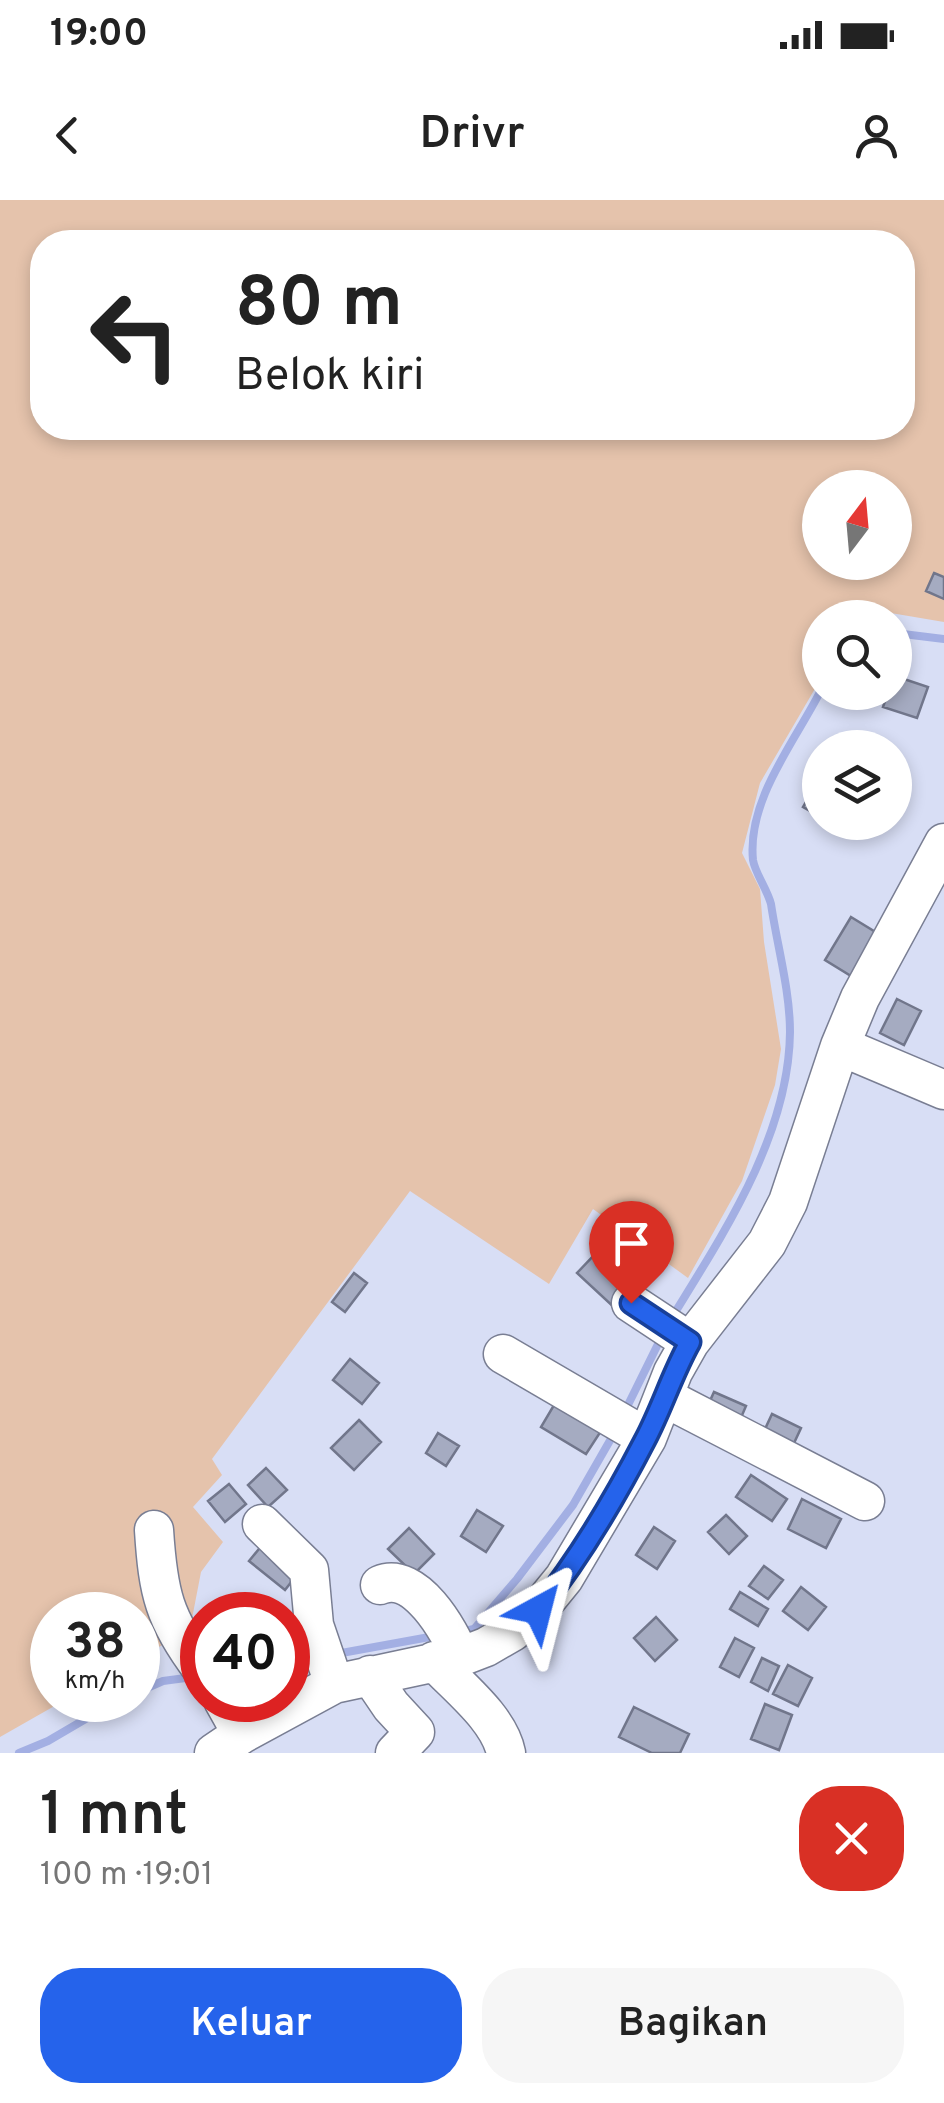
<!DOCTYPE html>
<html lang="id">
<head>
<meta charset="utf-8">
<style>
	body { margin:0; font-family:Overpass,sans-serif; background:#f6f6f6; color:#222; height:100vh; display:flex; flex-direction:column; font-size:38px; white-space:nowrap }
	* { box-sizing:border-box; margin:0 }
	p { font-size:32px; color:#767676 }
	.icon { flex:none; width:55px; height:55px; fill:none; stroke:currentColor; stroke-width:2; stroke-linecap:round; stroke-linejoin:round }
	.map { position:relative; height:1553px; overflow:hidden }
	.panel { display:flex; flex-direction:column; background:#fff; flex:1 }
	.panel>* { flex:none }
	.guide { position:absolute; left:30px; top:30px; width:885px; height:210px; border-radius:40px; box-shadow:0 5px 15px #0003; background:#fff; color:#222; overflow:hidden }
	.needle { width:65px; rotate:16deg }
	.tools { position:absolute; left:802px; top:270px; display:grid; gap:20px }
	.tools a { display:grid; place-items:center; width:110px; height:110px; border-radius:50%; background:#fff; box-shadow:0 5px 15px #0003; font-size:50px }
	.speed { position:absolute; left:30px; top:1392px; display:flex; gap:20px; font-size:50px; font-weight:700; text-align:center }
	.speed>* { display:grid; place-content:center; width:130px; height:130px; border-radius:50%; background:#fff; box-shadow:0 5px 15px #0003; line-height:1 }
	.speed small { font-size:25px; font-weight:400 }
	.speed .limit { border:15px solid #d22; background:#fff; color:#111 }
	.pin { position:absolute; display:grid; place-items:center; width:85px; height:85px; color:#fff; margin:-102px -42px; border-radius:50% 50% 50% 0; rotate:-45deg; box-shadow:0 0 10px #0007 }
	.pin .icon { rotate:45deg }
	.me { position:absolute; width:110px; margin:-55px; rotate:38deg; stroke-linejoin:round; filter:drop-shadow(0 0 8px #0008) }
	.turn { display:flex; align-items:center; gap:35px; height:210px; padding:0 40px; font-size:45px }
	.turn .icon { width:130px; height:130px; stroke-width:2.5 }
	.turn b { display:block; font-size:70px; line-height:85px }
	.round { display:grid; place-items:center; flex:none; width:105px; height:105px; border-radius:40px; background:#f6f6f6 }
	.head { display:flex; align-items:center; justify-content:space-between; height:170px; padding:0 40px }
	h1 { font-size:60px; font-weight:600; line-height:75px }
	.cta { display:flex; gap:20px; margin-top:auto; padding:20px 40px }
	.cta a { flex:1; height:115px; border-radius:40px; background:#2563eb; color:#fff; font-size:40px; font-weight:600; line-height:115px; text-align:center }
	.cta a+a { background:#f6f6f6; color:#222 }
	.status { display:flex; justify-content:space-between; align-items:center; height:70px; padding:0 50px; background:#fff; direction:ltr }
	.status svg { height:28px; fill:currentColor }
	header { display:flex; justify-content:space-between; align-items:center; height:130px; padding:0 40px; background:#fff; font-size:45px; font-weight:600 }
	.map>svg:first-child { display:block }
</style>
</head>
<body>
<div class="status"><b>19:00</b><svg viewBox="0 0 49 12"><path d="M0 12V9h3v3zM5 12V6h3v6zM10 12V3h3v9zM15 12V0h3v12zM26 1h20v11H26zM47 4h2v5h-2z"/></svg></div>
<header><svg class="icon" aria-label="back" viewBox="0 0 24 24"><path d="M15 5l-7 7 7 7"/></svg>Drivr<svg class="icon" aria-label="person" viewBox="0 0 24 24"><circle cx="12" cy="8" r="4"/><path d="M4 21q1-7 8-7t8 7"/></svg></header>
<div class="map">
<svg width="944" height="1553" viewBox="0 0 944 1553">
	<rect width="100%" height="100%" fill="#d8def5"/>
	<path fill="#e5c3ac" fill-rule="evenodd" d="M0 0H944V422L873 410 865 417 820 418V480L760 583 742 653 760 689 764 742 781 849 775 885 742 981 688 1078 593 1009 549 1084 410 991 212 1259 222 1275 193 1307 223 1342 201 1372 190 1429 138 1459V1415H52V1500H65L0 1537ZM42 42H902V228H42ZM820 288H895V362H820Z"/>
	<g fill="none" stroke-linecap="round" stroke-linejoin="round">
		<path stroke="#a3afe3" stroke-width="8" d="M895 433 944 439
			M671 1119C723 1034 789 936 790 832 790 790 777 745 771 704 767 689 755 673 753 660 747 600 794 543 820 492
			M624 1213 662 1136
			M459 1432 474 1429 517 1379 573 1305 616 1230
			M336 1454 435 1436
			M288 1462 312 1458
			M138 1492 163 1481 193 1477
			M19 1553 48 1541 118 1500"/>
	</g>
	<path fill="#a5abc1" stroke="#71768b" stroke-width="2.5" d="M934 373 944 377V399L926 391Z
		M895 476 928 487 917 518 883 507 888 492H895Z
		M820 578V614L819 616 803 607Z
		M851 717 877 733 851 776 825 760Z
		M897 799 921 811 904 845 880 833Z
		M618 1030 658 1068 618 1111 577 1073Z
		M354 1073 367 1083 345 1112 332 1102Z
		M350 1159 379 1183 362 1204 333 1180Z
		M714 1192 746 1206 737 1227 705 1212Z
		M557 1200 603 1228 586 1254 541 1227Z
		M772 1214 801 1228 788 1256 759 1242Z
		M359 1220 381 1242 354 1270 331 1248Z
		M438 1233 459 1246 446 1266 426 1253Z
		M266 1268 287 1290 268 1307 248 1285Z
		M751 1275 787 1299 772 1321 736 1297Z
		M229 1284 246 1304 225 1322 208 1301Z
		M802 1299 841 1319 826 1348 788 1329Z
		M477 1310 503 1326 486 1352 461 1336Z
		M726 1315 747 1336 729 1354 708 1332Z
		M654 1327 675 1341 657 1369 636 1355Z
		M409 1328 434 1354 414 1374 388 1349Z
		M268 1338 303 1367 285 1390 249 1361Z
		M764 1366 783 1380 768 1399 749 1386Z
		M801 1387 826 1407 808 1430 783 1411Z
		M740 1392 768 1409 758 1426 730 1409Z
		M656 1417 677 1440 655 1461 634 1438Z
		M735 1438 754 1448 739 1477 720 1467Z
		M762 1458 779 1466 768 1491 751 1482Z
		M788 1465 812 1478 798 1506 773 1494Z
		M765 1504 792 1515 779 1550 751 1539Z
		M634 1507 689 1534 680 1553H652L619 1537Z"/>
	<g fill="none" stroke-linecap="round" stroke-linejoin="round">
		<g stroke="#797e93" stroke-width="41">
			<path id="minor" d="M840 846 944 890
				M631 1103 690 1142
				M503 1154 647 1238
				M664 1197 865 1301
				M262 1324 309 1370 314 1425 334 1484
				M154 1330C158 1393 164 1419 202 1469
				M380 1385C415 1370 450 1431 460 1457
				M434 1461C458 1487 499 1518 506 1553
				M370 1475 391 1506 415 1532 395 1553
				M223 1500 242 1534
				M214 1553 242 1534 334 1484 460 1457 486 1447 512 1432 538 1410 564 1378 647 1238 673 1172 690 1142 767 1043 788 1002 840 846 860 798 944 643"/>
		</g>
		<use href="#minor" stroke="#fff" stroke-width="38"/>
	</g>
	<g fill="none" stroke-linecap="round" stroke-linejoin="round">
		<g stroke="#184099" stroke-width="25">
			<path id="route" d="M538 1410C579 1359 615 1298 645 1240 662 1208 672 1174 690 1142L631 1103"/>
		</g>
		<use href="#route" stroke="#2563eb" stroke-width="18"/>
	</g>
</svg>
<div class="tools">
<a><svg class="needle" viewBox="-14 -14 28 28"><path d="M0-13l5 13h-10z" fill="#e53935"/><path d="M0 13l5-13h-10z" fill="#767676"/></svg></a>
<a><svg class="icon" aria-label="search" viewBox="0 0 24 24"><circle cx="10" cy="10" r="6"/><path d="M15 15l6 6"/></svg></a>
<a><svg class="icon" aria-label="layers" viewBox="0 0 24 24"><path d="M12 4l9 5-9 5-9-5zM3 14l9 5 9-5"/></svg></a>
</div>
<div class="speed"><div>38<small>km/h</small></div><div class="limit">40</div></div>
<div class="pin" style="left:631px;top:1103px;background:#d93025"><svg class="icon" aria-label="arrive" viewBox="0 0 24 24"><path d="M6 21V4h12l-3 4 3 4H6"/></svg></div>
<svg class="me" style="left:538px;top:1410px" viewBox="-20 -20 40 40"><path d="M0-17L14 15 0 8-14 15z" fill="#2563eb" stroke="#fff" stroke-width="4"/></svg>
<div class="guide">
<div class="turn"><svg class="icon" aria-label="left" viewBox="0 0 24 24"><path d="M17 20v-9H6M10 6l-5 5 5 5"/></svg><div><b>80 m</b>Belok kiri</div></div>
</div>
</div>
<section class="panel">
<div class="head"><div><h1>1 mnt</h1><p>100 m · 19:01</p></div><a class="round" style="background:#d93025;color:#fff"><svg class="icon" aria-label="close" viewBox="0 0 24 24"><path d="M6 6l12 12M18 6L6 18"/></svg></a></div>
<div class="cta"><a>Keluar</a><a>Bagikan</a></div>
</section>
</body>
</html>
